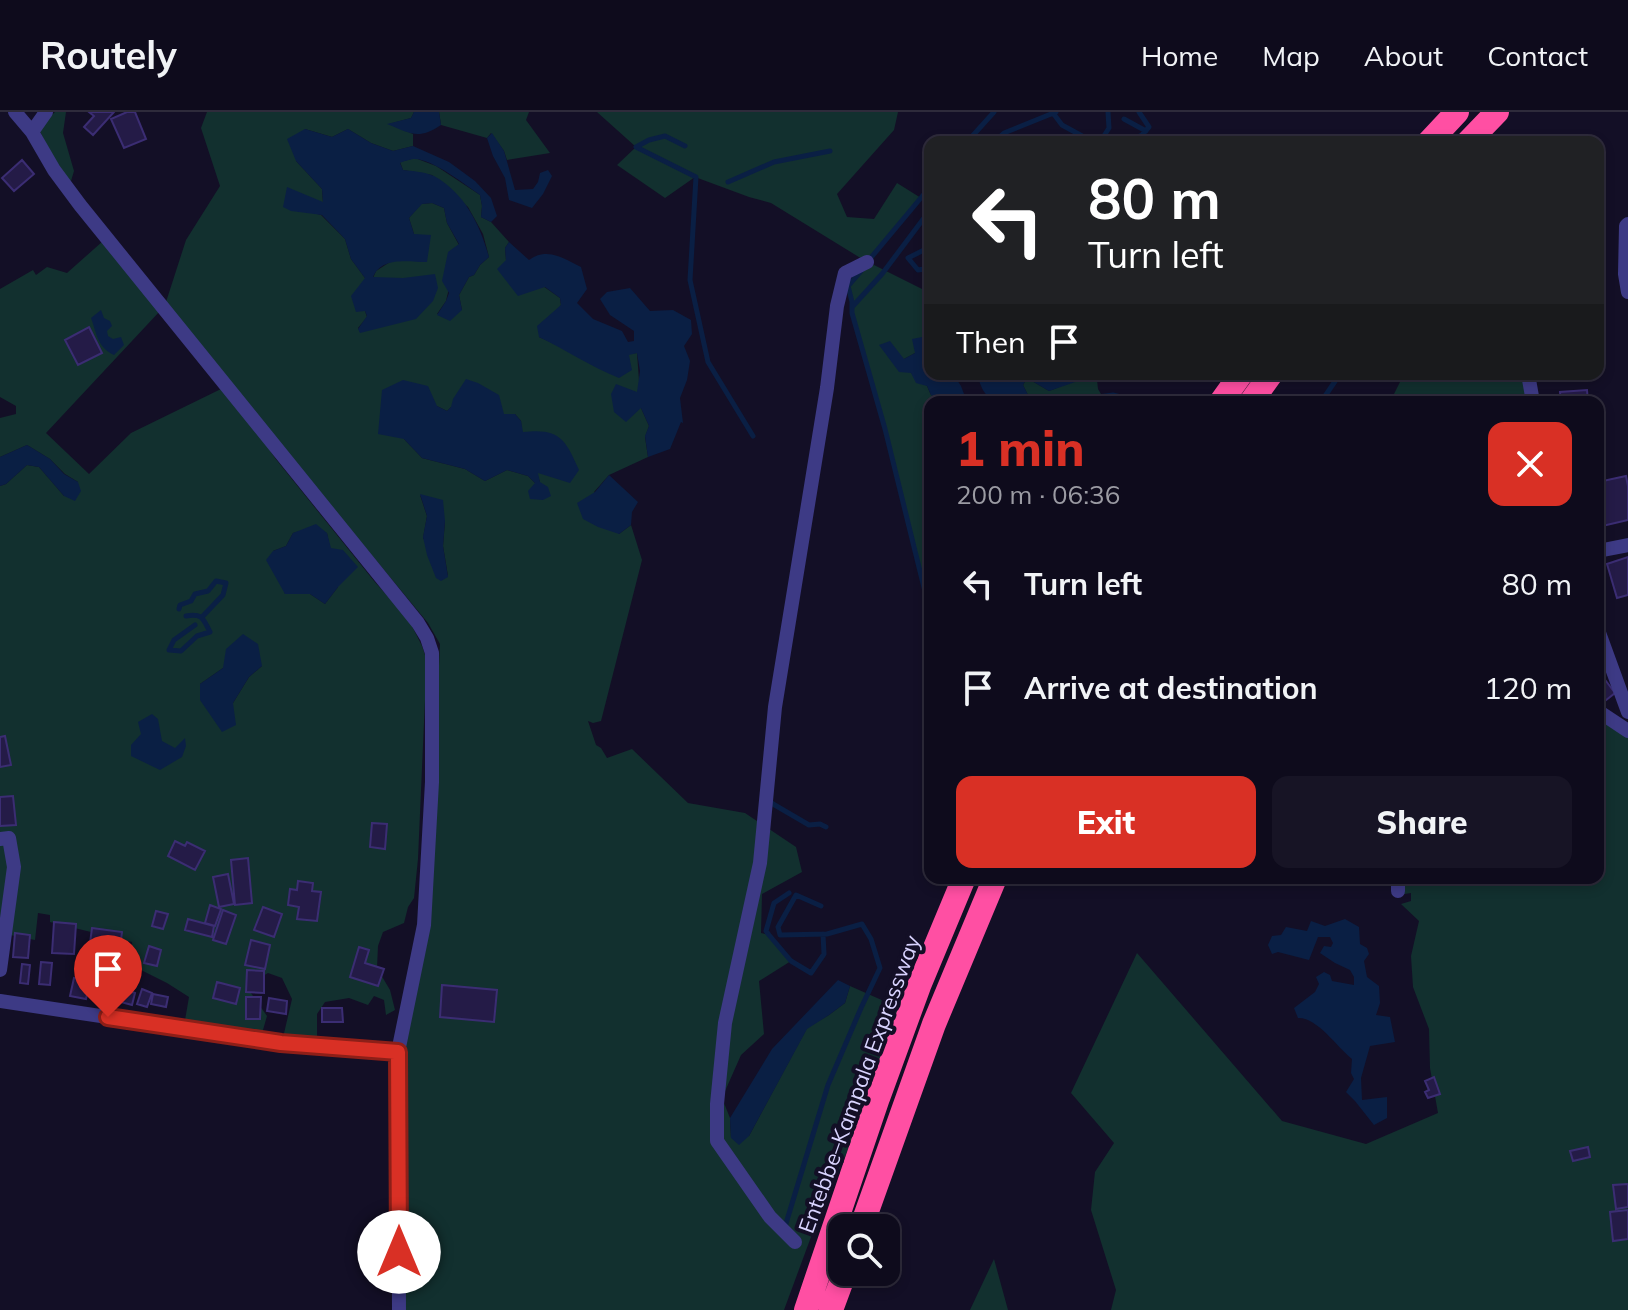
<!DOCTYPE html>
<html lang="en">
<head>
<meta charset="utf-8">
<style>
	body { margin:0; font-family:Mulish,sans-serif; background:#171425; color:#f1f3f6; height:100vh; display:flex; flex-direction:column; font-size:30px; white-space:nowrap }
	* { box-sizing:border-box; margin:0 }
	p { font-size:26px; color:#9b9ba3 }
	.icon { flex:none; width:44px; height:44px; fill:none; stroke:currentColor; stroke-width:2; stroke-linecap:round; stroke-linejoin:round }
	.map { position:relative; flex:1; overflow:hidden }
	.sheet { position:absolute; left:924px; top:284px; width:680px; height:488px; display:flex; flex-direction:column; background:#0e0b1c; border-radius:16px; box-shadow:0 4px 12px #0003,0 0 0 2px #2e2b3b }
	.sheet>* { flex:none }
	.hud { position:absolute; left:924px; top:24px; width:680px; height:244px; border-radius:16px; box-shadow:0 4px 12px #0003,0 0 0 2px #2e2b3b; background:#202124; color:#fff; overflow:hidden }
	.buttons { position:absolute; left:828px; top:1102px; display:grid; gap:16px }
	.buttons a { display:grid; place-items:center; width:72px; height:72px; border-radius:16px; background:#0e0b1c; box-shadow:0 4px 12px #0003,0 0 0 2px #2e2b3b; font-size:40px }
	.pin { position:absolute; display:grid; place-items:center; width:68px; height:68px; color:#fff; margin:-82px -34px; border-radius:50% 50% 50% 0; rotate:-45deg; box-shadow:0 0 8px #0007 }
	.pin .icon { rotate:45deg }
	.me { position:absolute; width:88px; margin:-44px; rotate:0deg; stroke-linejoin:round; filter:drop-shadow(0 0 6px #0008) }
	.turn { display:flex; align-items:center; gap:28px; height:168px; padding:0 32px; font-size:36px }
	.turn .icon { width:104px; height:104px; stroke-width:2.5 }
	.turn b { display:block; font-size:56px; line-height:68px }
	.then { display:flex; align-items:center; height:76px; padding:0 32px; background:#0003; gap:16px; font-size:30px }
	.round { display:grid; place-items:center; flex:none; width:84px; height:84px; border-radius:16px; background:#171425 }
	.summary { display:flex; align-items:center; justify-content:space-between; height:136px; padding:0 32px }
	h1 { font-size:48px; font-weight:800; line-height:60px; color:#d93025 }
	.cta { display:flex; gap:16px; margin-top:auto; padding:16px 32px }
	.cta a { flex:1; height:92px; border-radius:16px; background:#d93025; color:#fff; font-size:32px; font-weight:800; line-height:92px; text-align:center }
	.cta a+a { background:#171425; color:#f1f3f6 }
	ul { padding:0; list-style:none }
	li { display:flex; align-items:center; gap:24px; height:104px; padding:0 32px }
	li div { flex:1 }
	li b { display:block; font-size:30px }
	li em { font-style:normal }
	header { display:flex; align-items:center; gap:48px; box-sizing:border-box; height:112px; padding:0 40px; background:#0e0b1c; border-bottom:2px solid #2e2b3b }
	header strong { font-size:38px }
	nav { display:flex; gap:44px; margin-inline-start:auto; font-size:28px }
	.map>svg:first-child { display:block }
</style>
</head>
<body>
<header>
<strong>Routely</strong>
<nav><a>Home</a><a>Map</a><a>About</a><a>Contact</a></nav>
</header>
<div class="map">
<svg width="1628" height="1198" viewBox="0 0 1628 1198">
	<rect width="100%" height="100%" fill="#130f26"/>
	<path fill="#12302f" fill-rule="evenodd" d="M55 0H66L63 21 74 59 71 69 62 65 35 9 53 2Z
		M207 0H414L411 6 389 12 413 22V34L393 39 371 31 348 17 332 25 305 17 296 49 322 77 323 91 313 101 321 103 345 127 351 147 365 166V199L367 205 358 216 360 220 391 212 403 166H373L376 159 390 150 414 122 409 106 421 92 432 91 444 96 447 111 459 133 446 189 437 202 462 198 459 183 469 165 474 163 480 153 489 145 483 122 468 95 432 63 403 58 400 50 415 46 436 54 480 83 482 94 481 105 491 110 509 130 505 136 506 148 560 186 561 193 539 225 568 238 629 242 637 241 641 296 649 314 645 325 648 345 609 363 594 380 619 422 631 413 642 448 601 609 593 611 588 609 596 633 601 636 607 646 632 637 688 691 745 701 796 735 802 760 762 782 761 821 769 823 791 849 759 869 764 922 741 943 722 986 730 1006 731 1026 749 1024 807 916 829 903 845 891 850 874 902 897 857 1017 818 1106 784 1198H405L399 940 426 827 440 532 428 511 278 330 235 286 275 346 374 469 409 508 422 534 425 543V588L418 747 414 786 408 795 404 811 383 820 378 834 377 856 390 878 395 898 386 903 384 888 374 884 368 893 349 886 325 890 317 902V930H282L292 887 282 866 268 861 246 874 267 904 261 925 184 914 189 885 167 871 133 854 132 830 50 810V803L38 801 35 828 0 821V374L6 372 27 353 39 355 64 384 78 370 65 362 50 347 27 333 0 345V306L16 302V294L0 285V177L33 158 36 163 47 155 67 161 103 129 160 199 46 321 89 362 131 321 221 277 166 190 186 128 220 74 201 16ZM437 294 447 299 451 295 504 302H515L521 309 522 320 540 370 535 371 528 364 507 358 485 369 465 357 422 346 404 327ZM420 383 445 409 443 434 448 464 423 426 427 404ZM304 418 327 421 338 475 325 492 310 482H285L273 439 286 434 293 421ZM262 554 249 565 233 591 200 572 223 556Z
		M439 0H529L526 8 550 41 507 48 504 39 491 21 487 26 441 13Z
		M597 0H898L894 18 837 82 847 105 874 107 897 71 921 86 868 150 930 181V226L922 225 915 241 904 247 911 261 927 274 931 283 947 290H930V500L885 317 852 201V190L848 174 867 150 771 91 749 85 695 65 665 86 617 53 636 35Z
		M1080 262H1099L1108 265 1097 268 1098 277 1105 289 1116 290H1022L1030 287 1023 273 1027 266 1049 279 1083 266Z
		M1404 262H1532L1537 290H1390Z
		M1598 602 1628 625V1198H1111L1116 1178 1091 1098 1095 1060 1114 1031 1071 981 1137 841 1282 1009 1366 1032 1438 1001 1430 956 1429 917 1413 875 1411 844 1419 809 1401 792 1411 789V781L1398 783 1402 770 1409 766H1598Z
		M994 1147 1008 1198H970Z"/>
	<path fill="#0a1f44" d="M414 0H439L441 13C418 28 412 22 387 12L411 6Z
		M305 17 332 25 348 17 371 31 393 39 413 34 449 50 475 69 491 86 497 104 491 110 481 105 482 94 480 83C466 73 430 45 413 47 412 47 401 50 400 51L403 58C413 59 425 60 434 64 465 81 480 113 489 145L480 153 474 163 469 165 459 183 462 198 450 209 437 203 446 189 449 181 442 169 448 140 459 132 447 111 444 96 432 91 422 92 409 106 414 122 431 123 427 150C408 150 382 144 373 165L403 166 435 162 438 176 433 189 416 207 360 221 358 217 367 204 365 199 356 200 351 184 365 166 351 147 345 127 322 103 291 99 283 95 287 75 323 90 322 77 296 49 287 27Z
		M492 21 504 39 515 78 533 77 538 70 540 61 548 58 552 64 543 82 532 96 509 88 505 66 493 44 487 26Z
		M509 130 529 148C547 135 563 146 581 155L587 177 577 191 593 207 622 219 628 230 634 229V219L610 203 600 187 607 180 630 176 650 199 673 198 691 208 692 222 684 234 690 249 687 268 680 286 683 311 681 310 670 337 648 345 645 324 649 314 641 296 626 310 614 300 611 282 616 272 637 280 640 259 637 241 629 243 632 258 619 266C591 255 566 238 539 225L537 214 561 193 560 186 545 175 518 184 497 157 506 148 505 136Z
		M101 198 104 206 110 209 112 214 107 219 108 224 113 227 121 225 124 233 114 243C97 235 97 222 91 206Z
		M922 225 930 226V262H953L961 274 967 290H947L931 283 927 274 916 271 911 261 899 260 879 233 890 229 904 247 915 241 912 227Z
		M977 262H1080L1084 267 1049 279 1027 266 1023 273 1030 287C1017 292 993 294 985 281 981 276 979 268 977 262Z
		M466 267 478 271 499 283 504 302H515L521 309 523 320C559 316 565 326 579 358L570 371 538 361 540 370 548 375 551 384 543 388 530 387 528 379 535 371 528 364 507 358 485 369 465 357 422 346 404 327 378 322 382 278 403 268 428 274 437 294 447 299 451 295 453 287Z
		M27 333 50 347 64 362 78 370 81 379 75 389 64 384 39 355 27 353 6 372 0 374V345Z
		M609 363 638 390 632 400 631 413 619 422 598 415 583 407 577 391 595 380Z
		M420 382 443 388 445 409 443 434 448 465 441 469 436 466 427 443 423 425 427 404Z
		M316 412 327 421 331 436 343 438 358 455 338 475 325 492 310 482H285L266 448 273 439 286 434 293 421Z
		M243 522 258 532 262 554 249 565 233 591 236 613 222 620 200 588V572L223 556 226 537Z
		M152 602 158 607 162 629 175 636 185 626 186 634 182 645 160 658 131 644V633L141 622 138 610Z
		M1345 807 1359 815 1360 832 1367 836 1369 842 1364 849 1367 865 1379 874 1380 891 1376 903 1390 905 1395 930 1370 934 1361 966 1362 988 1387 985V1006L1374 1013 1355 989 1346 980 1354 967 1351 961 1352 947C1337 935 1317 905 1298 906L1294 896 1315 880 1319 872 1316 865 1324 860 1330 863 1332 869 1354 873V865L1350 858 1335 851 1320 841 1324 834 1331 835 1333 831 1330 825H1318L1309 848 1278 840 1272 842 1268 833 1272 824 1281 823 1286 815 1307 819 1311 809 1325 814Z
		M838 868 850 874 845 891 829 903 807 917 749 1024 739 1033 731 1026 730 1006 772 937Z"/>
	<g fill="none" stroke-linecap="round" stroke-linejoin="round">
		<path stroke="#0a1f44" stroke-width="5" d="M1053 1 1062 13 1084 25
			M1124 7 1146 19
			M967 30 994 0
			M994 30 1004 21 1056 0
			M1104 30 1102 27 1109 16 1108 0
			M1126 30 1142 23 1149 15 1139 0
			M685 34 665 24 649 28 636 35 696 65 690 168 708 250 753 324
			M728 70 774 50 830 39
			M930 135 908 146 918 158 930 156
			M869 148 930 75
			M861 159 848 174 852 190V201L885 317 930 500
			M853 194 882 162 930 98
			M965 286 974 290
			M1061 290 1113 283 1139 290
			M1321 290 1340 262
			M179 497 180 493 191 489 195 482 208 479 216 469 226 471 223 483 202 505
			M186 504C203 501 203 507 210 520L197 524 181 539 169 538 174 528 195 513
			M769 688 773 692 809 713 820 712 826 715
			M789 781 774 791 766 819 769 823 791 849 811 861 824 842 823 822
			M784 1118 828 973 861 896 880 856 871 827 862 812 827 822 780 823 778 815 796 783 821 794"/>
	</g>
	<path fill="#241b47" stroke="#3b2d73" stroke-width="2" d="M89 0H114L93 23 84 15 94 4Z
		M127 0H135L146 27 124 36 111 7Z
		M22 48 34 62 14 79 2 66Z
		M89 215 102 241 78 253 65 228Z
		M1587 278 1588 290H1561L1560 280Z
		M1626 364 1628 374V408L1598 415V370Z
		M1628 445V483L1617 486 1607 452Z
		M1603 565 1615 581 1601 592 1598 587V568Z
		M5 624 11 653 0 655V625Z
		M13 684 16 713 0 714V685Z
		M372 711 387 712 385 737 370 735Z
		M175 729 185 734 187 730 205 739 195 758 168 744Z
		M248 746 252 791 235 793 231 748Z
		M228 762 234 792 219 795 213 765Z
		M298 769 313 771 312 779 321 780 317 809 297 807 299 795 288 793 290 777 297 778Z
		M210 793 221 797 215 814 205 811Z
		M263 795 282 802 274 825 254 818Z
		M223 798 236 803 226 832 213 828Z
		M156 799 168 802 163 817 152 814Z
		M188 807 214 814 212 825 185 818Z
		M54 810 76 812 74 842 52 841Z
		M92 816 122 820 119 844 89 839Z
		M15 821 30 823 28 846 13 845Z
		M251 828 270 833 265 857 245 853Z
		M149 834 161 838 157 854 144 851Z
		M359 835 369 838 365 851 384 857 378 874 350 865Z
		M41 850 52 851 50 873 39 872Z
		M22 852 30 853 28 872 20 871Z
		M247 858 264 859V881L246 880Z
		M74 866 90 869 86 887 70 884Z
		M217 870 240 876 236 892 213 886Z
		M442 873 497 878 494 910 440 905Z
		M113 874 135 881 132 893 110 887Z
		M142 877 152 881 147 895 137 892Z
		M153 882 168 885 166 895 151 892Z
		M246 885H261L260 907H246Z
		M269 886 287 889 286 902 267 899Z
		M322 896H342L343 910H322Z
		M1434 965 1440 982 1428 986 1425 980 1429 978 1425 969Z
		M1588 1035 1590 1045 1573 1049 1570 1039Z
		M1628 1072V1095L1616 1097 1613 1073Z
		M1628 1098V1127L1613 1129 1610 1100Z"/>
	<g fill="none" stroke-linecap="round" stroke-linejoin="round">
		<path stroke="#3d3a85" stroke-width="14" d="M15 0 32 20
			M46 0 32 20 54 58 80 93 418 511 427 526 432 541V670L424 813 398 940 399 1198
			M1628 112 1626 114 1625 162 1628 180
			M1528 262 1533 290
			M1598 439 1628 433
			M1598 518 1628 600
			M1598 599 1628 619
			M0 727 9 726 14 755 0 858
			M1398 766V779
			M0 889 281 931 398 940
			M795 1130 770 1105 717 1029V992L725 911 760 751 775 595 827 276 837 194 845 161 867 150"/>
		<path stroke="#ff4fa3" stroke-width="24" d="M1429 30 1457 0
			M1468 30 1497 0
			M1221 290 1241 262
			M1251 290 1271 262
			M861 1116 934 912 995 766
			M806 1198 878 986 919 874 964 766
			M831 1198 845 1160"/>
	</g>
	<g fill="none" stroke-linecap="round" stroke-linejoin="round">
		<g stroke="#8d1f18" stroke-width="20">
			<path id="route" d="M108 905 281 931 398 940 399 1140"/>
		</g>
		<use href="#route" stroke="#d93025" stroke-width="14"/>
	</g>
	<g text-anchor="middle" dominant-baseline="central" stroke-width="8" stroke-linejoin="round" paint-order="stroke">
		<g font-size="22" fill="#d9d4ff" stroke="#130f26">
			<text transform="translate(859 972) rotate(-70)">Entebbe–Kampala Expressway</text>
		</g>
	</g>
</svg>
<div class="buttons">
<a><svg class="icon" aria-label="search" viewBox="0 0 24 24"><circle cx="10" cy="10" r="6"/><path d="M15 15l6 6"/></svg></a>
</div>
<div class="pin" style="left:108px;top:905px;background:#d93025"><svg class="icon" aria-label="arrive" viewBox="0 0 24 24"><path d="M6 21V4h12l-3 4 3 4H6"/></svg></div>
<svg class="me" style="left:399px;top:1140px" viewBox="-20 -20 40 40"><circle r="19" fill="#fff"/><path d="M0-13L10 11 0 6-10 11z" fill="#d93025"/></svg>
<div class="hud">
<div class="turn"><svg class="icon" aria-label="left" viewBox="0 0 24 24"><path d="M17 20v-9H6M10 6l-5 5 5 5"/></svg><div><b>80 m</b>Turn left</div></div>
<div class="then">Then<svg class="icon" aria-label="arrive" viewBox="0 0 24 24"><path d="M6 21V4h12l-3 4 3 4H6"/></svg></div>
</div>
<section class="sheet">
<div class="summary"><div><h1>1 min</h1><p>200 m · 06:36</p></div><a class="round" style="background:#d93025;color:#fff"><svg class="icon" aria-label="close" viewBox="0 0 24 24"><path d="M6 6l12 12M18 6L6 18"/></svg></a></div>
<ul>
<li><svg class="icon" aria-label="left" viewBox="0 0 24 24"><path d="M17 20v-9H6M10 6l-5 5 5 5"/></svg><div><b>Turn left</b></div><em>80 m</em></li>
<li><svg class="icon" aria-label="arrive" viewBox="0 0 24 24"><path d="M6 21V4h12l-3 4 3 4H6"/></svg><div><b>Arrive at destination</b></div><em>120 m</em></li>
</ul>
<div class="cta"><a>Exit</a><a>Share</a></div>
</section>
</div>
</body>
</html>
